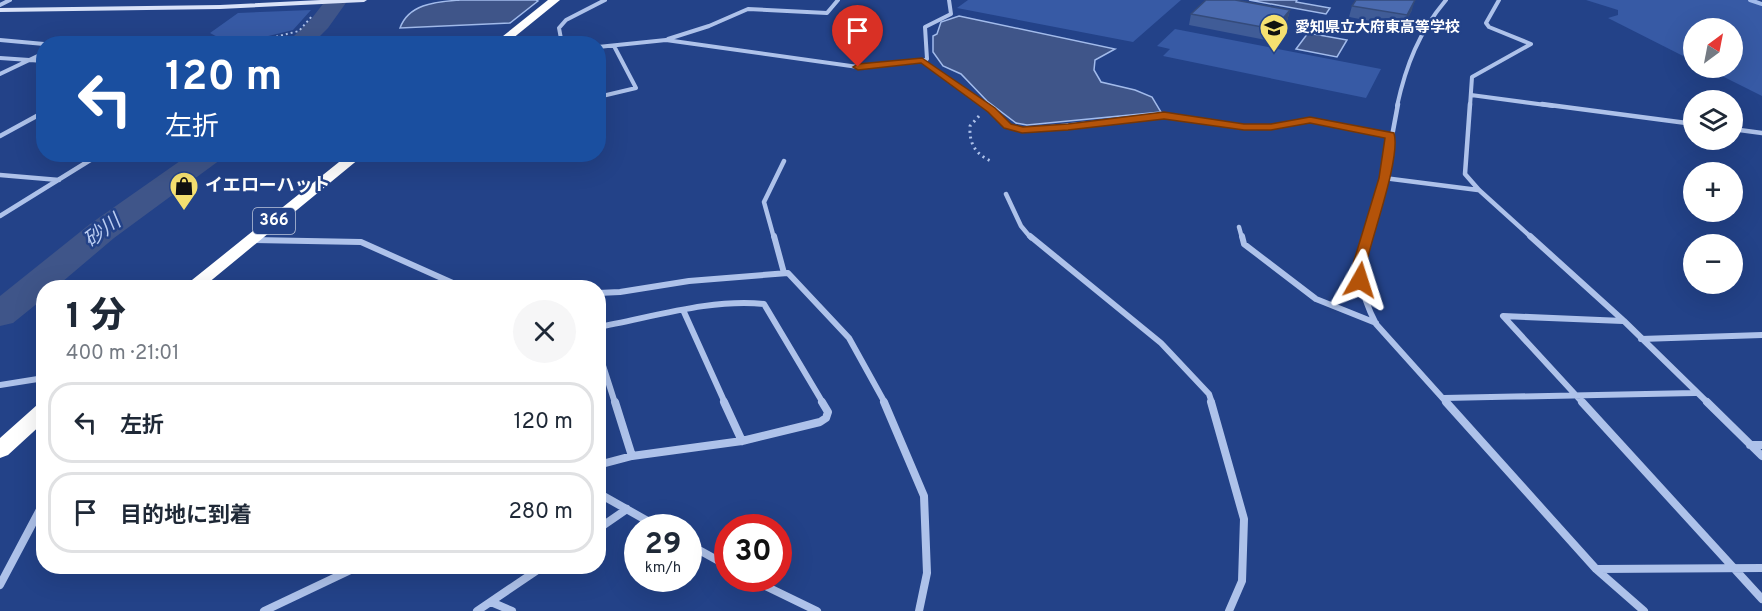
<!DOCTYPE html>
<html lang="ja">
<head>
<meta charset="utf-8">
<style>
	body { margin:0; font-family:Overpass,"Noto Sans JP",sans-serif; background:#f6f6f7; color:#1f2937; height:100vh; display:flex; flex-direction:column; font-size:22px; white-space:nowrap }
	* { box-sizing:border-box; margin:0 }
	p { font-size:20px; color:#747a83 }
	.icon { flex:none; width:33px; height:33px; fill:none; stroke:currentColor; stroke-width:2; stroke-linecap:round; stroke-linejoin:round }
	.map { position:relative; flex:1; overflow:hidden }
	.drawer { position:absolute; left:36px; top:280px; width:570px; height:294px; display:flex; flex-direction:column; background:#fff; border-radius:24px; box-shadow:0 6px 24px #0002 }
	.drawer>* { flex:none }
	.guide { position:absolute; left:36px; top:36px; width:570px; height:126px; border-radius:24px; box-shadow:0 6px 24px #0002; background:#1a4fa0; color:#fff; overflow:hidden }
	.needle { width:39px; rotate:32deg }
	.buttons { position:absolute; left:1683px; top:18px; display:grid; gap:12px }
	.buttons a { display:grid; place-items:center; width:60px; height:60px; border-radius:50%; background:#fff; box-shadow:0 6px 24px #0002; font-size:30px }
	.speed { position:absolute; left:624px; top:514px; display:flex; gap:12px; font-size:30px; font-weight:700; text-align:center }
	.speed>* { display:grid; place-content:center; width:78px; height:78px; border-radius:50%; background:#fff; box-shadow:0 6px 24px #0002; line-height:1 }
	.speed small { font-size:15px; font-weight:400 }
	.speed .limit { border:9px solid #d22; background:#fff; color:#111 }
	.pin { position:absolute; display:grid; place-items:center; width:51px; height:51px; color:#fff; margin:-62px -26px; border-radius:50% 50% 50% 0; rotate:-45deg; box-shadow:0 0 6px #0007 }
	.pin .icon { rotate:45deg }
	.me { position:absolute; width:66px; margin:-33px; rotate:6deg; stroke-linejoin:round; filter:drop-shadow(0 0 4px #0008) }
	.turn { display:flex; align-items:center; gap:21px; height:126px; padding:0 30px; font-size:27px }
	.turn .icon { width:78px; height:78px; stroke-width:2.5 }
	.turn b { display:block; font-size:42px; line-height:51px }
	.round { display:grid; place-items:center; flex:none; width:63px; height:63px; border-radius:32px; background:#f6f6f7 }
	.head { display:flex; align-items:center; justify-content:space-between; height:102px; padding:0 30px }
	h1 { font-size:36px; font-weight:800; line-height:45px }
	ul { padding:0; list-style:none }
	li { display:flex; align-items:center; gap:18px; height:81px; margin:0 12px 9px; padding:0 18px; border:3px solid #e0e1e3; border-radius:24px }
	li div { flex:1 }
	li b { display:block; font-size:22px }
	li em { font-style:normal }
	.map>svg:first-child { display:block }
</style>
</head>
<body>
<div class="map">
<svg width="1762" height="611" viewBox="0 0 1762 611">
	<rect width="100%" height="100%" fill="#234288"/>
	<path fill="#375aa5" d="M968 0H1181L1133 42 957 8Z
		M1586 0H1748L1762 5V96L1706 68H1732V28H1694L1693 61 1608 18 1618 15V10Z
		M311 10 293 30 235 44 229 43 210 33 238 13Z
		M1175 29 1381 69 1366 98 1163 56 1170 49 1157 46Z"/>
	<path fill="#3f5589" stroke="#a2bbeb" stroke-width="1.5" d="M460 0H536L538 1 510 23 400 28C409 3 437 2 460 0Z
		M1249 0H1297L1296 2 1330 8 1326 14Z
		M959 16 1115 49 1095 60 1094 70 1101 82 1135 90 1152 97 1161 112 1027 125 1016 123 987 101 961 74 943 66 933 52V36L937 34 941 22Z
		M1308 33 1347 40 1337 57 1296 49Z"/>
	<g fill="none" stroke-linecap="round" stroke-linejoin="round">
		<path stroke="#a2bbeb" stroke-width="4" d="M1750 0 1762 4"/>
		<path fill="#3f5589" fill-rule="evenodd" d="M326 0H348L328 28 312 44H286L312 18Z
			M190 154H224L220 160 114 238 55 288H44V298L13 323 0 326V296L90 224Z"/>
		<path stroke="#aec2ea" stroke-width="2" stroke-dasharray="2 3" stroke-linecap="butt" d="M238 43 243 44
			M247 44 299 31 313 15"/>
		<path stroke="#aec2ea" stroke-width="3" stroke-dasharray="2 4" stroke-linecap="butt" d="M979 116 970 126C969 143 975 154 991 161"/>
		<path stroke="#aec2ea" stroke-width="4" d="M0 5 10 0
			M668 39 709 26 748 9 827 13 838 0
			M0 40 44 44
			M562 44 559 28 566 20 605 0
			M598 47 666 40 858 67 923 61 985 106
			M0 58 44 61
			M923 61 927 59 925 27 951 14 949 0
			M0 74 44 53
			M1471 95 1553 106
			M598 97 636 88 614 46
			M1397 106C1406 65 1419 32 1446 0
			M1470 106 1472 77 1531 44 1489 27 1486 23 1499 0"/>
		<path stroke="#aec2ea" stroke-width="4.5" d="M983 104 1008 126 1022 130 1164 116 1244 127H1271L1310 120 1391 136
			M1470 104 1465 174 1479 190 1532 238
			M1542 104 1694 124
			M1732 129 1762 133
			M0 136 44 112
			M0 175 59 180
			M1384 178 1478 190
			M1006 194 1021 226 1031 238
			M0 216 100 154
			M1239 227 1242 238
			M774 238 764 202 784 161
			M1366 238 1384 179 1398 104"/>
		<path stroke="#aec2ea" stroke-width="6" d="M774 236 784 273
			M1030 236 1161 343 1209 394 1212 403
			M1242 236 1244 244 1316 299 1376 323
			M1366 236C1356 269 1360 293 1376 324L1447 403
			M1530 236 1624 321 1708 403
			M253 240 361 242 464 288
			M598 293 620 292 689 281 788 273 849 338 885 403
			M684 312 725 403
			M598 327C649 318 712 298 764 304L823 403
			M1641 339 1762 335
			M598 350 615 403
			M0 385 44 378
			M1444 398 1695 393
			M1583 403 1503 316 1623 321"/>
		<path stroke="#aec2ea" stroke-width="8" d="M615 402 632 456
			M724 402 742 441
			M884 402 924 496 927 573 919 611
			M1211 402 1244 519 1242 581 1229 611
			M1446 402 1596 569 1644 611
			M1582 402 1762 599
			M1707 402 1762 456
			M1750 445H1762
			M598 465 632 456 742 441 820 422 826 418 828 412 822 402
			M598 493 660 528
			M598 529 627 509
			M688 544 728 566
			M1597 569 1762 568
			M751 579 817 611
			M0 585 44 502
			M491 602 512 611
			M264 611 357 567
			M477 611 542 567"/>
		<path fill="#d9e2f8" fill-rule="evenodd" d="M321 0H367L364 2 220 9 0 12V8L220 5Z"/>
		<path fill="#fff" fill-rule="evenodd" d="M548 0H560L506 44H493Z
			M349 154H365L202 288H182Z
			M44 403V422L8 455 0 458V438L37 405Z"/>
	</g>
	<path fill="#405c97" d="M1352 6 1412 10 1403 27 1349 17Z
		M1290 10 1287 21 1271 41 1189 25 1191 14Z"/>
	<path fill="#344b7b" d="M1415 0 1412 10 1403 27 1407 15Z
		M1290 10 1287 21 1271 41 1274 29Z"/>
	<path fill="#4b6bb0" stroke="#344b7b" stroke-width="1.5" d="M1206 0H1235L1290 10 1274 29 1191 14Z
		M1356 0H1415L1407 15 1352 6Z"/>
	<path fill="#b45309" stroke="#753606" stroke-width="1.5" d="M922 58 995 108 1011 124 1023 127 1068 124 1164 112 1244 124H1271L1310 117 1394 133C1401 157 1373 233 1367 261 1365 268 1368 276 1365 283H1356L1353 264 1379 178 1385 138 1310 123 1271 130H1244L1164 119 1068 130 1022 133 1004 128 988 112 921 63 858 70 853 67 858 64Z"/>
	<defs>
		<g id="school-pin" transform="scale(1.5)"><path d="M0 17L-7.5 6A9.5 9.5 0 1 1 7.5 6Z" fill="#f5e070" stroke="#234288"/><path d="M0-5L7-2L0 1L-7-2ZM-4 1L0 2.5L4 1V4Q0 6-4 4Z" fill="#111"/></g>
		<g id="shop-pin" transform="scale(1.5)"><path d="M0 17L-7.5 6A9.5 9.5 0 1 1 7.5 6Z" fill="#f5e070" stroke="#234288"/><path d="M-5-2.5h2.3a2.7 3.5 0 0 1 5.4 0H5L5.5 6h-11ZM-1.5-2.5h3a1.5 2.3 0 0 0-3 0Z" fill="#111"/></g>
	</defs>
	<g fill-rule="evenodd">
		<use href="#school-pin" x="1274" y="28"/>
		<use href="#shop-pin" x="184" y="186"/>
	</g>
	<g text-anchor="middle" dominant-baseline="central" stroke-width="5" stroke-linejoin="round" paint-order="stroke">
		<g font-size="15" font-weight="bold" fill="#fff" stroke="#234288" text-anchor="start">
			<text x="1295" y="28">愛知県立大府東高等学校</text>
		</g>
		<rect fill="#234288" stroke="#bdc6db" stroke-width="1.5" x="253" y="208" width="42" height="26" rx="4.5"/>
		<g font-size="16" font-weight="bold" fill="#fff">
			<text x="274" y="221">366</text>
		</g>
		<g font-size="18" font-weight="bold" fill="#fff" stroke="#234288" text-anchor="start">
			<text x="205" y="186">イエローハット</text>
		</g>
		<g font-size="20" font-style="italic" fill="#baccf1" stroke="#234288">
			<text transform="translate(103 232) rotate(-37)">砂川</text>
		</g>
	</g>
</svg>
<div class="buttons">
<a><svg class="needle" viewBox="-14 -14 28 28"><path d="M0-13l5 13h-10z" fill="#e53935"/><path d="M0 13l5-13h-10z" fill="#747a83"/></svg></a>
<a><svg class="icon" aria-label="layers" viewBox="0 0 24 24"><path d="M12 4l9 5-9 5-9-5zM3 14l9 5 9-5"/></svg></a>
<a>+</a>
<a>−</a>
</div>
<div class="speed"><div>29<small>km/h</small></div><div class="limit">30</div></div>
<div class="pin" style="left:858px;top:67px;background:#d93025"><svg class="icon" aria-label="arrive" viewBox="0 0 24 24"><path d="M6 21V4h12l-3 4 3 4H6"/></svg></div>
<svg class="me" style="left:1360px;top:280px" viewBox="-20 -20 40 40"><path d="M0-17L14 15 0 8-14 15z" fill="#b45309" stroke="#fff" stroke-width="4"/></svg>
<div class="guide">
<div class="turn"><svg class="icon" aria-label="left" viewBox="0 0 24 24"><path d="M17 20v-9H6M10 6l-5 5 5 5"/></svg><div><b>120 m</b>左折</div></div>
</div>
<section class="drawer">
<div class="head"><div><h1>1 分</h1><p>400 m · 21:01</p></div><a class="round"><svg class="icon" aria-label="close" viewBox="0 0 24 24"><path d="M6 6l12 12M18 6L6 18"/></svg></a></div>
<ul>
<li><svg class="icon" aria-label="left" viewBox="0 0 24 24"><path d="M17 20v-9H6M10 6l-5 5 5 5"/></svg><div><b>左折</b></div><em>120 m</em></li>
<li><svg class="icon" aria-label="arrive" viewBox="0 0 24 24"><path d="M6 21V4h12l-3 4 3 4H6"/></svg><div><b>目的地に到着</b></div><em>280 m</em></li>
</ul>
</section>
</div>
</body>
</html>
